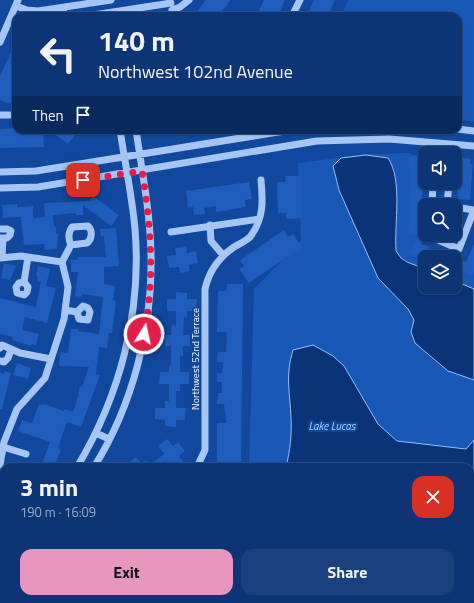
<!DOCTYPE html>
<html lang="en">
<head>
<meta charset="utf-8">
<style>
	body { margin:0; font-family:"Titillium Web",sans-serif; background:#1b407e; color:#f1f3f6; height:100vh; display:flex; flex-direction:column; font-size:15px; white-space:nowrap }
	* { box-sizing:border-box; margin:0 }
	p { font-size:13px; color:#9aabc5 }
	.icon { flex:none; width:22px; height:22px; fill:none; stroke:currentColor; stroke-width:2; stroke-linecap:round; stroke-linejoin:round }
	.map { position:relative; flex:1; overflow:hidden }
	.side { position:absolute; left:0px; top:463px; width:474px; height:140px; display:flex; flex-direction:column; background:#0d3576; border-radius:12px 12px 0 0; box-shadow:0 1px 3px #0004,0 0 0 1px #2d5088 }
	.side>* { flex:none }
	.hud { position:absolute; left:12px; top:12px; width:450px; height:122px; border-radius:12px; box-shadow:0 1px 3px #0004,0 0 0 1px #2d5088; background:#0d3576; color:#f1f3f6; overflow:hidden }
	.tools { position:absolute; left:418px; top:146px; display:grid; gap:8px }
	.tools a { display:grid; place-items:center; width:44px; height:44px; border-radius:8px; background:#0d3576; box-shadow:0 1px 3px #0004,0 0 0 1px #2d5088; font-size:20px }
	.pin { position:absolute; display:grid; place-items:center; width:34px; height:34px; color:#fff; margin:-17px; border-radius:8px; box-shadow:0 2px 6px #0006 }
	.me { position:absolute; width:44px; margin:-22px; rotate:10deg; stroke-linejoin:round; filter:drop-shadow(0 0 3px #0008) }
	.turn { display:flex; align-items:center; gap:14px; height:84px; padding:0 20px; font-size:18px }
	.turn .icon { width:52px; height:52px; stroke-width:2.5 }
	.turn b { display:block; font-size:28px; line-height:34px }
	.then { display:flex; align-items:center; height:38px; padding:0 20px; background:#0003; gap:8px; font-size:15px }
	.round { display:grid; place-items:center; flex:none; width:42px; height:42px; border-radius:12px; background:#1b407e }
	.overview { display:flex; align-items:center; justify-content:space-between; height:68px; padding:0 20px }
	h1 { font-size:24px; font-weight:700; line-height:30px }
	.action { display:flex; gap:8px; margin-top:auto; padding:8px 20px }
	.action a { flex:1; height:46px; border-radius:12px; background:#e797bd; color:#111; font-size:16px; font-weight:700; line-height:46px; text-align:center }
	.action a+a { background:#1b407e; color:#f1f3f6 }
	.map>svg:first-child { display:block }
</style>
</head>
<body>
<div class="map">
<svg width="474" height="603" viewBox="0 0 474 603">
	<rect width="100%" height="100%" fill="#11479d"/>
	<path fill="#1858b7" d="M348 0H474V122L458 119V16H341Z
		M411 153 418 242 447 257H425V269C413 265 403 261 396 251V177L381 156H352L333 166 339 190 378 278 408 309 414 320 411 332C429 361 442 370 474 380V440L466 449 397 441 378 424 344 366 333 356 313 345 293 350C285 376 290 392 291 418 292 434 290 451 286 467H249L254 289 301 241 298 163 367 154Z
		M455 261 474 272V289L455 281Z
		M474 549V603H451L452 599H470V559Z
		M246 599H329V603H246Z"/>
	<path fill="#0a3378" stroke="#98bff8" d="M366 155 388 158C403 180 394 224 396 251L401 258 407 262 425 269V287H455V281L474 289V380L448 371 415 343 411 332 414 320 408 309 378 278 339 190 333 166 341 158Z
		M313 345 333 356 344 366 378 424 397 441 466 449 474 440V549L470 559V467H286C290 451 292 434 291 418 290 392 285 376 293 350Z
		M329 599H452L451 603H329Z"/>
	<path fill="#1f5dbc" d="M206 0H231L218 16H193Z
		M264 0H285L278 16H256Z
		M314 0H335L328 16H307Z
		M16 41V90L10 104 0 100V76Z
		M16 128V130H43L44 147 0 148V129Z
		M49 130H79L68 144Z
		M410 155 424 156 421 187H423L422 201H425L424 208H422L421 244 429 247 428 250 445 257H425L424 259 410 254 417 235H408L411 175 410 167H407Z
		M455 157 471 159 470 164H473L470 200 458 199 456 184H459L461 167 455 166Z
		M285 176H301L302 218 286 219V213H278L277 182H286Z
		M249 182 252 199 245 200 246 207 216 212V206L204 208 205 214 194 215 193 207 188 208 186 191Z
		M93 196 119 215 111 226 83 205V215H76V213L53 215 54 227H56V234H58L57 249 45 250 44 244 24 245 21 217 3 218 2 205 17 204V207L33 206V218L45 217 44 203 89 201Z
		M116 228 119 266 104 267V284L115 286 113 300 116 301 112 333H109L107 348 99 347 96 374 100 375 81 427 67 422 58 448 61 449 54 467H41L50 442 18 431 22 420 32 423 39 404 43 405 44 404 64 411V409L73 412 79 394 78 393 80 386 82 387 89 367 59 366 60 352 68 353 71 329H78V331L99 334 103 297 82 294V297L75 296 78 272H71V260L78 259V257H106L104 236 101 237 100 229Z
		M284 230 288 237 293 234 302 247 249 283 239 269 244 266 240 260Z
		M474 244V275L455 268V258L466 262Z
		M186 247 187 253 196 251 198 263 189 265 190 271 180 273 179 267 169 268 167 256 176 255 175 248Z
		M4 263 16 266 10 280 1 278Z
		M38 266 50 269 46 286 56 288 47 323 25 317 22 330 39 334 36 345 32 344 31 346 12 340 13 337 0 334V298L36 307 41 282 37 281 38 277 36 276Z
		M227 284H243L241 467H224V464H217V423H226L224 404H217L218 393H222V382H217V373L222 374 223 362H217L218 352H226L227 337 226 332H217L218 291H226Z
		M176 292 187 293V299H197L196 311H187V318L184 317 183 335H190V346H183V356H180V372H189V384H180V391H176V408H186L185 420H176V427L165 426V420L155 419V408H165V401H169V384H159L160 372H169V365H171V346H165V335H171L172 325 176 326V311H167V299H176Z
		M17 363 31 368 28 379 13 375Z
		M5 371 11 373 2 409H0V373L4 374Z
		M167 439 173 446 178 442 185 451 179 456 184 463 179 467H173L170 463 164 467H123L136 457 142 464 146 460 150 465 164 454 158 446Z"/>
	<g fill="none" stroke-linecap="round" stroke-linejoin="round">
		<path stroke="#a6c5f5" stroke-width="7" d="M16 6 27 10 38 11 111 0
			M63 8 64 16
			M172 10 180 7 189 0
			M87 16 171 3
			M292 16 300 0
			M0 42 18 0
			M0 115H16
			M458 129 474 131
			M0 172 36 171 291 130
			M0 188 38 187 317 141 389 139 474 146
			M432 205 433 183
			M447 205 449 183
			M455 207 474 210
			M210 225 211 241 223 255
			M0 229H7L11 231 10 235 7 238H0
			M171 232 259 219
			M431 235 438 240 459 249 474 210
			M0 258 21 256 62 262
			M2 258 3 239
			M24 282 28 287 27 292 24 295 17 293 16 287 19 283 24 282 28 257
			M65 310 77 312 83 306 88 308 90 312 88 320 79 319 77 312
			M0 348 2 345 20 353 51 359
			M0 361 4 362 8 358 11 350
			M96 433 109 439
			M3 447 26 454
			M0 465 4 442 17 409 45 378 64 319 68 287 62 262 71 245C68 239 68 233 72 227L88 226C93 231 92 239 87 243L71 245
			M77 467C120 396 142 312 135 229 132 196 125 163 120 130
			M94 467C133 405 153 326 151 253 150 212 142 171 136 130
			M197 467 205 450V289C209 271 218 258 234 247 239 244 246 241 250 237 264 219 263 201 261 180
			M0 568 4 563
			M0 576 4 579
			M0 592 4 587
			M29 599 34 603
			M53 599 57 603
			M71 603 73 599
			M192 603 194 599"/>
	</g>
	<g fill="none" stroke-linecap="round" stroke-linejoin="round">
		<path stroke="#e11d48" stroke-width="7" stroke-dasharray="0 12.6" d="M83 180 142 171C151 226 155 279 144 334"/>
	</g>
	<g text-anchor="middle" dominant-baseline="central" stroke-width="4" stroke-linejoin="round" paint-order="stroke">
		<g font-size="10" fill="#fff" stroke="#11479d">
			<text transform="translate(195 359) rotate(-90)">Northwest 52nd Terrace</text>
		</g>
		<g font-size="11" font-style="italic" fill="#b3d0fb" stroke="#11479d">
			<text x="332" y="426">Lake Lucas</text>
		</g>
	</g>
</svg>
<div class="tools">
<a><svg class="icon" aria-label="sound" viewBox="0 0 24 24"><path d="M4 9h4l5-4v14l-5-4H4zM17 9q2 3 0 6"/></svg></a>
<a><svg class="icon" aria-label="search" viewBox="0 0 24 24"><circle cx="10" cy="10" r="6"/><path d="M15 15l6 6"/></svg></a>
<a><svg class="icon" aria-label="layers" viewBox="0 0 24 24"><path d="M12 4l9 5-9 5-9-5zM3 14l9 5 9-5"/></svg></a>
</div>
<div class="pin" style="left:83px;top:180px;background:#d93025"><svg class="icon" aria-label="arrive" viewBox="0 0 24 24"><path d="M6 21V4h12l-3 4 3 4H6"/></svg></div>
<svg class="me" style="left:144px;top:334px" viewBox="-20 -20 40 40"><circle r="17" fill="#e11d48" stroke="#fff" stroke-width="3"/><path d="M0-11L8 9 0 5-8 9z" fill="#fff"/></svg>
<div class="hud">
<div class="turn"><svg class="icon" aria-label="left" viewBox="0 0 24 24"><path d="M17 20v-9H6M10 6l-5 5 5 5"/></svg><div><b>140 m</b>Northwest 102nd Avenue</div></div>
<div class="then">Then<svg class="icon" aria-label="arrive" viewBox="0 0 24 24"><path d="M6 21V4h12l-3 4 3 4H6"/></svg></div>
</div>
<section class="side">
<div class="overview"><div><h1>3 min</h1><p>190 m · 16:09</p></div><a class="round" style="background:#d93025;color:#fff"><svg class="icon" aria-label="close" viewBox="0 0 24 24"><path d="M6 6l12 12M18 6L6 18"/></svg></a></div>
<div class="action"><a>Exit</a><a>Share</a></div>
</section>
</div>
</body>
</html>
